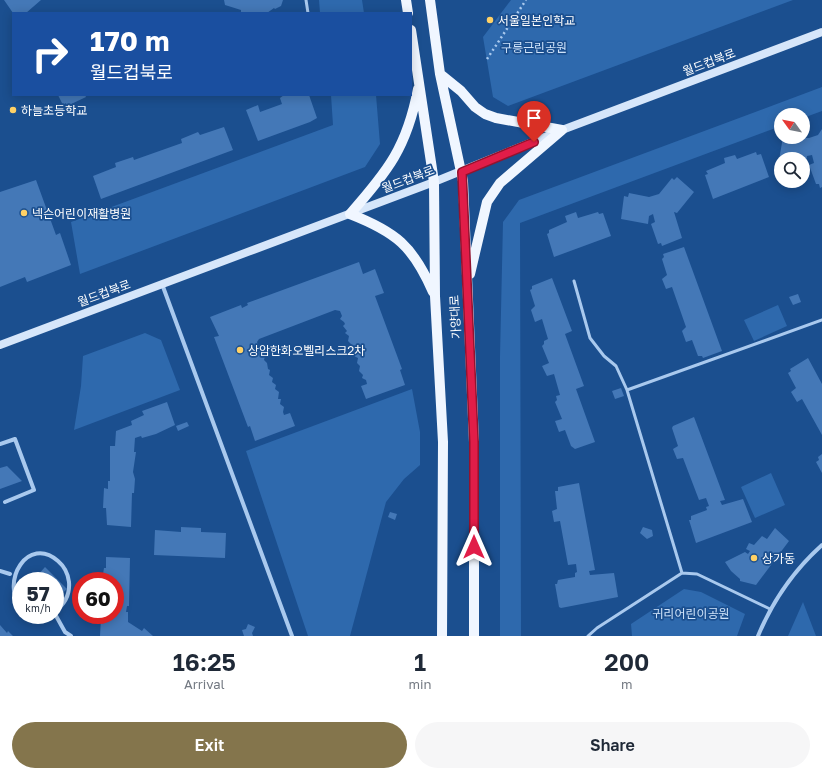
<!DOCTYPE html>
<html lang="en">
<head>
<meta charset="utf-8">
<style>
	body { margin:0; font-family:"Golos Text","Noto Sans KR",sans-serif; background:#f6f6f7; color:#1f2937; height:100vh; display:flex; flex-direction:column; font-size:15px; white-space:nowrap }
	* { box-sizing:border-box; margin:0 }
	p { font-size:13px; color:#747a83 }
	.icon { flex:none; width:22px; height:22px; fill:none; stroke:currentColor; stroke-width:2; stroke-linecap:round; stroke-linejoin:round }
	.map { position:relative; height:636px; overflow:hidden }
	.details { display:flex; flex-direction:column; background:#fff; flex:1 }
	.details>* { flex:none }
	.guide { position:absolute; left:12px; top:12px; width:400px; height:84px; border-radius:0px; box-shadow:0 2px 10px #0003; background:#1a4fa0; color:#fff; overflow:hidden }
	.needle { width:26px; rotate:303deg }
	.fabs { position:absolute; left:774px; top:108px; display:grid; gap:8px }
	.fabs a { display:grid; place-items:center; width:36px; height:36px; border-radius:50%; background:#fff; box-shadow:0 2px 10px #0003; font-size:20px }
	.speed { position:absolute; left:12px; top:572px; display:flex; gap:8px; font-size:20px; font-weight:700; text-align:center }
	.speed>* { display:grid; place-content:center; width:52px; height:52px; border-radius:50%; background:#fff; box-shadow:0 2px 10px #0003; line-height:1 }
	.speed small { font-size:10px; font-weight:400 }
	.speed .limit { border:6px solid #d22; background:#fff; color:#111 }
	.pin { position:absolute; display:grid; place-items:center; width:34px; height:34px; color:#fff; margin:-41px -17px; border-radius:50% 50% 50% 0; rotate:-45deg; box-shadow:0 0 4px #0007 }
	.pin .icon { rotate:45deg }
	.me { position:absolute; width:44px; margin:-22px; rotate:0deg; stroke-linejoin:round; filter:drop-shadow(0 0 3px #0008) }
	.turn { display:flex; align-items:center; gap:14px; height:84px; padding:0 12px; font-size:18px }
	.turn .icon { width:52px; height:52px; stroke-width:2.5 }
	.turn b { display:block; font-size:28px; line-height:34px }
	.eta { display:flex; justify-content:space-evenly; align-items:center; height:68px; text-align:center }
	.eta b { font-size:24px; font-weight:600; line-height:28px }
	.primary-button { display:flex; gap:8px; margin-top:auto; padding:8px 12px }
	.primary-button a { flex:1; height:46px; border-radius:24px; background:#84754c; color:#fff; font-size:16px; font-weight:600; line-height:46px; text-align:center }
	.primary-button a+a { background:#f6f6f7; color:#1f2937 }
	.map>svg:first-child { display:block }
</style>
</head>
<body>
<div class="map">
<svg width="822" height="636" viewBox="0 0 822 636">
	<rect width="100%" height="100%" fill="#1b4f8f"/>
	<path fill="#2e69ad" d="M319 0H362L364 13H320Z
		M511 0H793L508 106 493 97 483 37Z
		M822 87V111L803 118V115H781V126L520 223 521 636H500V356L503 222 519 200Z
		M331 95H376L380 144 365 167 80 274 71 222 333 125Z
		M778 305 787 326 754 341 744 320Z
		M145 333 161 340 180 390 74 430 81 386 83 356Z
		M412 389 420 432V465L404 479 386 502 350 636H308L246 451Z
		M771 473 785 505 755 518 741 487Z
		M684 589 701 592 745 614 737 636H632L631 624Z
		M803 602 816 636H788Z"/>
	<path fill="#4478b7" d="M4 0H41L26 13H13Z
		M224 0H283L281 6 275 9 274 8 267 13 241 12V10L225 5Z
		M58 95H85L86 97 67 106 66 103 63 105Z
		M284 95H309L317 118 310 122 258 141 246 110 258 105 260 112 282 104 280 98Z
		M224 127 233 150 101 199 93 176 116 167 115 163 133 157 134 160 182 143 181 139 198 132 200 135Z
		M822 129V187L820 188 819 184H816L809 165 814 163 812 155 807 156 806 165 803 164V159L779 160 783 137 809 138 818 135Z
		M756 152 757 155 761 154 769 177 713 199 705 175 708 174 706 171 725 163 724 158 735 155 737 159Z
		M677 177 694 192 677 213 674 212 682 238 662 246 661 243 658 244 651 224 655 222 653 214 649 216 648 224 621 219 624 196 628 197 629 193 649 197 659 194 672 178 674 180Z
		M36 180 56 235 60 233 71 265 27 282 25 277 0 287V192Z
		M576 212 578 218 598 212 599 214 603 213 611 236 554 257 547 234 549 233V230L567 222 565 216Z
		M684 247 722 351 703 358 702 356H698L692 340 686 342 682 331 686 327 672 287 666 289 662 279 667 275 662 259 664 257 663 254Z
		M359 262 363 274 375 269 384 293 375 296 402 369 400 370 405 385 366 399 361 386 367 384 366 380 362 378 363 375 359 371 360 366 357 363 358 358 354 356 355 351 351 348 353 346 348 341 349 336 345 333 347 331 343 326 345 324 344 322 340 319 342 316 340 311 335 310 259 339 257 342 259 347 262 348V355L265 356 264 360 267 363 268 369 270 370 269 375 273 378 272 382 276 385 275 389 279 392 278 399H281L280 404 284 407 283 412 284 415 290 413 295 426 255 441 250 426 248 427 214 337 219 336 210 317 241 305 242 308 248 305 247 303Z
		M552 278 572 331 565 334 584 386 576 389 595 442 575 449 571 446 565 430 559 432 555 421 562 419 555 402 557 400 556 396 560 395 554 374 547 376 542 366 549 363 542 346 544 344V341L548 339 542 319 535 322 531 310 535 306 530 290 532 289V286Z
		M798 294 801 302 793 305 789 297Z
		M808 358 822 384V435L802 399 797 402 791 392 796 388 788 373 791 371 790 369Z
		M621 388 624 396 615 399 612 391Z
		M167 402 175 425 156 434 142 438 141 436 135 438 134 452H136L133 472 135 479 134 493H132L131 527 107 525 106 508H103L104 488 108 489V481H110V446H115L116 431 132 425 131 421 144 415 142 411Z
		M694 417 725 500 720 501 722 505 743 499 752 522 696 543 689 520H691V516L707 510 706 507 709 506 706 498 699 500 683 458 677 459 673 449 678 446 672 428 673 426Z
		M187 422 189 426 178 431 176 426Z
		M822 454V473L816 462 819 460 818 457Z
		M7 466 22 481 0 489V468Z
		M579 483 595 570 589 571 590 575 614 573 618 597 561 608 559 607 555 584H557L558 580 575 577V573L577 572 576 564 568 565 560 521 554 522 552 511 557 509 555 491H558V487Z
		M390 512 397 514 395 520 388 517Z
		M181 527 201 528V532L226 533 225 558 154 555 155 530 181 532Z
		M643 527 652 530 653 536 647 539 640 533Z
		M775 528 789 541 756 585 740 581V579L731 571 725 562 745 552 748 554 750 551 746 549 749 543 754 545 762 536 767 539Z
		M106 557 130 558 129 606H127L126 612H128V622L142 631 144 628 153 636H100L101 618H103L104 615H115V581H99L100 575 103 574 104 568H106Z
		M45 567 67 589 55 600V581H37L39 578 37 576Z
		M248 624 255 627 252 633 253 636H244L242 630 246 629Z
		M0 625 7 633 8 631 13 636H0Z"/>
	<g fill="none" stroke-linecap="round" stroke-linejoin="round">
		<path stroke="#a9c9ee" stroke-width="2.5" stroke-dasharray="2 3" stroke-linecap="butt" d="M487 59 526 0"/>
		<path stroke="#a9c9ee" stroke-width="3" d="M306 0 308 13
			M574 281 590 338 604 356 616 366 627 390 682 573
			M627 390 822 320
			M588 636 597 628 682 573 697 574 770 609"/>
		<path stroke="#a9c9ee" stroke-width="4" d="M162 284 292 636
			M0 444 15 439 34 490 5 502
			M0 571 10 574
			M21 609C0 581 28 535 58 561 65 567 68 573 69 582 70 594 65 604 55 611
			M55 614 65 632 71 636
			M40 615H43
			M758 636C773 600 793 571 822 545"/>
		<path stroke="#d6e6fa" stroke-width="8" d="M0 345 434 182 562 130 822 32"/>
		<path stroke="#f0f6ff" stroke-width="10" d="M406 0 408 13
			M430 0 440 74 463 181 474 442V636
			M411 30 434 182 435 296 443 442 442 636
			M440 74 461 91 475 107 485 114 496 118 562 130
			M418 89C407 147 388 171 350 214 396 232 413 246 433 292
			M470 274 487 202 500 183 562 130"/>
	</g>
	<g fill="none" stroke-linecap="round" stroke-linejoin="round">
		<g stroke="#92132f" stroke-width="10">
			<path id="route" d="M474 547V442L462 172 534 142"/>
		</g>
		<use href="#route" stroke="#e11d48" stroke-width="7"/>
	</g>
	<g fill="#ffd166" stroke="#1b4f8f" stroke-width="1.5">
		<circle cx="490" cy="20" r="4"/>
		<circle cx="13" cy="110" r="4"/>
		<circle cx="24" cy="213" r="4"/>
		<circle cx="240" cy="350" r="4"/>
		<circle cx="754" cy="558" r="4"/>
	</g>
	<g text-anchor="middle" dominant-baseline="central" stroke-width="3.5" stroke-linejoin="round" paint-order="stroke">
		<g font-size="12" fill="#fff" stroke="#1b4f8f" text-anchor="start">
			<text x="498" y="20">서울일본인학교</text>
			<text x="21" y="110">하늘초등학교</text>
			<text x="32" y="213">넥슨어린이재활병원</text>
			<text x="248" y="350">상암한화오벨리스크2차</text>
			<text x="762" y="558">상가동</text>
		</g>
		<g font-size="12" fill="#cfe3fa" stroke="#1b4f8f">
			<text x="534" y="47">구릉근린공원</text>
			<text x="691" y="613">귀리어린이공원</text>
		</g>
		<g font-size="12" fill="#fff" stroke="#1b4f8f">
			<text transform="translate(709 62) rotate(-21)">월드컵북로</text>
			<text transform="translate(408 179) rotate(-21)">월드컵북로</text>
			<text transform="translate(104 293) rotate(-20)">월드컵북로</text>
			<text transform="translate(455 317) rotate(-93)">가양대로</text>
		</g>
	</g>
</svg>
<div class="fabs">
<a><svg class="needle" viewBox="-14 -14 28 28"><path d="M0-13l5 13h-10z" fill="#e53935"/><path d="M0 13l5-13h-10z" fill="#747a83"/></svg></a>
<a><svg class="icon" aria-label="search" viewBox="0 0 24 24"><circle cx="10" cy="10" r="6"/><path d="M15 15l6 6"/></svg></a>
</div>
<div class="speed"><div>57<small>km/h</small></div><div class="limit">60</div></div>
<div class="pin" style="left:534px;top:142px;background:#d93025"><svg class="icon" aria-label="arrive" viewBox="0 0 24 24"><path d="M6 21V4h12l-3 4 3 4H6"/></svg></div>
<svg class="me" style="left:474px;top:547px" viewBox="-20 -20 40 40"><path d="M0-17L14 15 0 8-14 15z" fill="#e11d48" stroke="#fff" stroke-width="4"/></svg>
<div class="guide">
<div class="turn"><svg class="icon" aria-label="right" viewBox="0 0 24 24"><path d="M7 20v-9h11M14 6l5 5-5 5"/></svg><div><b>170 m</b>월드컵북로</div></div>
</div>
</div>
<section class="details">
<div class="eta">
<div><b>16:25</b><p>Arrival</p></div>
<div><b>1</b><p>min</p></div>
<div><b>200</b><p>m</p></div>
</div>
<div class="primary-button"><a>Exit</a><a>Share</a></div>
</section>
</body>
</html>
